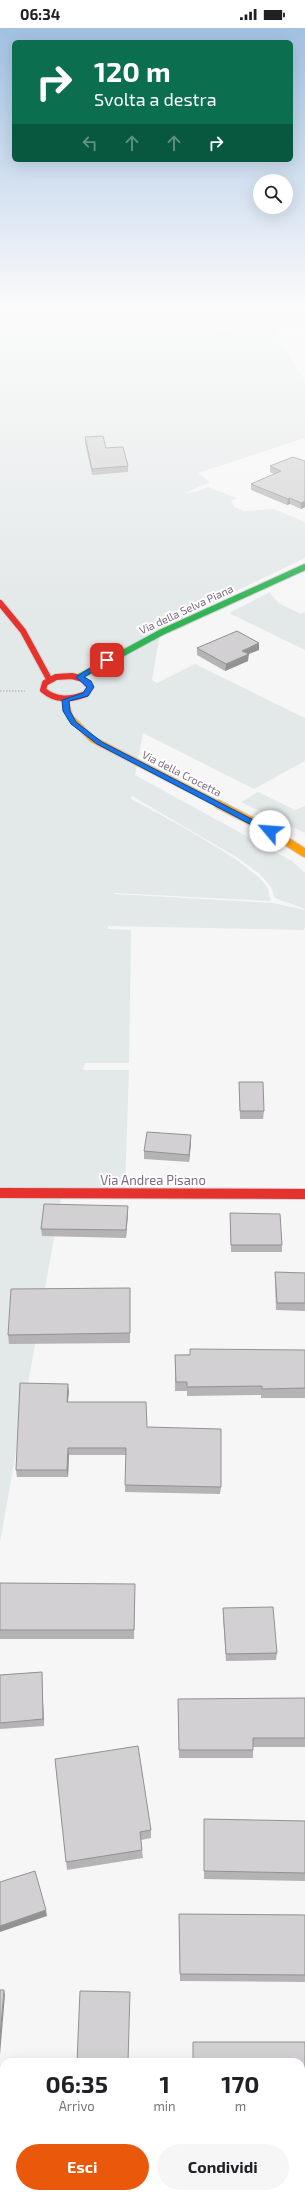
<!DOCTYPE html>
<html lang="it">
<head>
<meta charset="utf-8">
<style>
	body { margin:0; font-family:"Exo 2",sans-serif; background:#f6f6f6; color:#202124; height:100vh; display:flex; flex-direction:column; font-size:15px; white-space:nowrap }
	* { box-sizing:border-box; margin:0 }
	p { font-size:13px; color:#757577 }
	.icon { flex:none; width:22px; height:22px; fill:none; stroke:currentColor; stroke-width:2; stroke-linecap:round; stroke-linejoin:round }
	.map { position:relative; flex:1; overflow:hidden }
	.panel { position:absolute; left:0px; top:2030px; width:305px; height:140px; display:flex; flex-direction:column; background:#fff; border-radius:12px 12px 0 0; box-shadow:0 4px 16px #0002 }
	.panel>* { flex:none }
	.banner { position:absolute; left:12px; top:12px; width:281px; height:122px; border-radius:6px; box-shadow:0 4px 16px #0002; background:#0b6e4f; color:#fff; overflow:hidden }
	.controls { position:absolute; left:253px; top:146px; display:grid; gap:8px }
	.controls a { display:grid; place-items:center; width:40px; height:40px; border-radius:50%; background:#fff; box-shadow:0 4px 16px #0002; font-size:20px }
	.pin { position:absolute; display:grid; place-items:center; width:34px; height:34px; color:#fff; margin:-17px; border-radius:8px; box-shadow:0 2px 6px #0006 }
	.me { position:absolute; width:44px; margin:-22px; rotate:297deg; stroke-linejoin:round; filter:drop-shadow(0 0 3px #0008) }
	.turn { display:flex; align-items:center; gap:14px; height:84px; padding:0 16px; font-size:18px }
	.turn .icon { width:52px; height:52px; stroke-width:2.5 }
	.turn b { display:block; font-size:28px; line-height:34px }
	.lanes { display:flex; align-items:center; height:38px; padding:0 16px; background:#0003; justify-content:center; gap:20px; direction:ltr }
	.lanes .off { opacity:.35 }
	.eta { display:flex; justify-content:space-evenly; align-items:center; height:68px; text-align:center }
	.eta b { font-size:24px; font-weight:700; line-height:28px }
	.button { display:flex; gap:8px; margin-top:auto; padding:8px 16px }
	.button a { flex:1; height:46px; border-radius:24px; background:#ea580c; color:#fff; font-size:16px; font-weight:700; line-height:46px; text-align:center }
	.button a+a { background:#f6f6f6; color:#202124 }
	.status { display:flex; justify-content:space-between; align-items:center; height:28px; padding:0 20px; background:#fff; direction:ltr }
	.status svg { height:11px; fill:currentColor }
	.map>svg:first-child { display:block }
</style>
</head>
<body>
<div class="status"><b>06:34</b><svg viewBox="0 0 49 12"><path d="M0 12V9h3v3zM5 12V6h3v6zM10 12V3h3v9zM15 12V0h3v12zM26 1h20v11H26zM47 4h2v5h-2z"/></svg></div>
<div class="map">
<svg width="305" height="2170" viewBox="0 0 305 2170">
	<rect width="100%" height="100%" fill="#f6f6f6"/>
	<path fill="#e3e8e8" d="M0 280 305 281V300L215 295 213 303 230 304 232 298 274 300 296 340 305 352V410L198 445 210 454 185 465 194 464 208 459 237 470 231 473 234 479 244 483 274 481 305 494V530L161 599 152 652 157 655 195 636 305 690V733L254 761 143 705 135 747 292 833 305 845V881L275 870 271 859 260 846 238 830 132 768 131 771C159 786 256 836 268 861 269 865 270 870 271 873L115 865 114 866 273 875 305 882V899L303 902 108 898V901L131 902 129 1035H85L83 1042H129L125 1160 63 1159 0 1514Z
		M270 564C276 577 290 580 301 586L305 584V622L229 585Z
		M258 764 295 782 305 778V805L241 774Z"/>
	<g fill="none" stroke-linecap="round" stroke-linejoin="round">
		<g stroke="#d4d2d4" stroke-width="8">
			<path id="fast" d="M79 649 162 604 305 539"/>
		</g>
		<g stroke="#d4d2d4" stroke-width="8">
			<path id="slow-far1" d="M65 672 70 689 92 711 220 777"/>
		</g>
		<g stroke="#d4d2d4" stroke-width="10">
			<path id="slow" d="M218 776 270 803 305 825"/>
		</g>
		<g stroke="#d4d2d4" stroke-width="8">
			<path id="jam-far1" d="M0 575 23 603 49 651
				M72 648 83 651 90 659 86 666C70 672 56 673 43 662L45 655 56 649Z"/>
		</g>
		<g stroke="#d4d2d4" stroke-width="12">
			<path id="jam" d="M0 1165 305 1166"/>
		</g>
		<path stroke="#cac8ca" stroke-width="2" stroke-dasharray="1.5 1.5" stroke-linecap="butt" d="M0 663H25"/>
		<use href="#fast" stroke="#30b455" stroke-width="6"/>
		<use href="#slow-far1" stroke="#ff9f0a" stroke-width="6"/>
		<use href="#slow" stroke="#ff9f0a" stroke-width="8"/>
		<use href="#jam-far1" stroke="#e5322d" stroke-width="6"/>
		<use href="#jam" stroke="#e5322d" stroke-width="10"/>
	</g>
	<path fill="#b5b3b5" d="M85 409 106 420 128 438V444L92 447 85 415Z
		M305 433V479L301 481 290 476 287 477 251 462V456L274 446 270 444V438Z
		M259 615V622L248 626V633L225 643 197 627V620Z
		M239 1054 264 1083 263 1091H240Z
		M191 1107V1115L189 1134 144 1131V1123Z
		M128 1178 126 1210 42 1208 41 1201Z
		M230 1185 282 1217V1224H231Z
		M275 1244 305 1245V1283L276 1282 275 1252Z
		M130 1260V1315L9 1316 8 1307Z
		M305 1322V1370H261V1367L187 1368V1363H175V1327Z
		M69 1363 68 1374 147 1399 221 1459 220 1466 125 1464 126 1427H69L68 1449H17L16 1442Z
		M0 1555 135 1556 134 1611H0Z
		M223 1580 277 1625 276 1632 226 1633 223 1587Z
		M42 1644 44 1698 0 1701V1647Z
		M305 1670V1719H253V1730H179L178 1671Z
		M55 1731 151 1802V1810L141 1812 142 1822 143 1830 67 1842Z
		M204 1791 305 1793V1853L204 1851Z
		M179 1886 305 1887V1954L180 1953Z
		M193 2014H305V2109H301V2034H193Z"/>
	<path fill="#939293" d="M290 470V476L287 477 288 471Z
		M305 473V479L301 481V475Z
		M259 615V622L241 629 242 623Z
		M249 626 248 633 225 643 226 636Z
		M191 1107V1115L189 1134V1127Z
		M128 1178V1186L126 1210V1202Z
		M68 1356 69 1363 67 1381V1374Z
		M68 1420 69 1427 68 1449 67 1442Z
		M42 1644V1651L44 1698 43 1691Z
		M46 1882 47 1888 0 1904V1898Z
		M4 1962 5 1967 0 2027V2009Z"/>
	<path fill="#d2d0d2" stroke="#939293" d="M103 408 106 420 123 419 128 438 92 441 85 409Z
		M293 429 305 433V473L301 475 290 470 288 471 251 456 281 443 270 438Z
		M237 603 259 615 242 623 249 626 226 636 197 620Z
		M239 1054H263L264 1083H240Z
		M147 1104 191 1107 189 1127 144 1123Z
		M44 1176 128 1178 126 1202 41 1201Z
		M230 1185 280 1186 282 1217H231Z
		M275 1244 305 1245V1275H277Z
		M130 1260V1305L8 1307 11 1261Z
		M190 1321 305 1322V1360L262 1361V1358L187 1359V1354H176L175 1327H190Z
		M20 1355 68 1356 67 1374H146L147 1399 221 1401V1459L125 1457 126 1420H68L67 1442H16Z
		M0 1555 135 1556 134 1602H0Z
		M273 1579 277 1625 226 1626 223 1580Z
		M42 1644 43 1691 0 1695V1647Z
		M305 1670V1710H253V1722H179L178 1671Z
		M138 1718 151 1802 140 1804 142 1822 66 1834 55 1731Z
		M204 1791 305 1793V1845L204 1843Z
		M35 1843 46 1882 0 1898V1854Z
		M179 1886 305 1887V1947L180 1946Z
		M0 1962H4L0 2009Z
		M80 1963 130 1964 128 2034H77Z
		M193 2014H305V2103H301V2034H193Z
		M71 2166H125V2170H71Z"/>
	<linearGradient id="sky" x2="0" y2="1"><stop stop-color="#a1c0e2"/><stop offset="0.48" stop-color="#fbfbfb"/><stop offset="1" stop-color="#fbfbfb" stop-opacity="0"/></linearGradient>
	<rect width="305" height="584" fill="url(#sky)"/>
	<path fill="#1a73e8" stroke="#114b97" d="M105 631 110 632 84 649 91 653 94 659 88 668 69 673 70 683 76 694 102 714 273 802V805H267L97 716 71 696 63 683 62 672 83 665 87 659 76 649Z"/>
	<g text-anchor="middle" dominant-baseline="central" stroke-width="4" stroke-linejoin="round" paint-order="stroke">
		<g font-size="11" fill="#7f6a83" stroke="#fff">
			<text transform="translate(186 581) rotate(-25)">Via della Selva Piana</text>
			<text transform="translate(182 745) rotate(27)">Via della Crocetta</text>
		</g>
		<g font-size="13" fill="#7f6a83" stroke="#fff">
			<text x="153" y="1152">Via Andrea Pisano</text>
		</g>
	</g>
</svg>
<div class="controls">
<a><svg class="icon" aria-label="search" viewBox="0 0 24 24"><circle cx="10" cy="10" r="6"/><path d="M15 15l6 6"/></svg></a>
</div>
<div class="pin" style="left:107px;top:632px;background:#d93025"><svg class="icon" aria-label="arrive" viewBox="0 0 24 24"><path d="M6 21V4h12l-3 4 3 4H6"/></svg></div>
<svg class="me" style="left:270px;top:803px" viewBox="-20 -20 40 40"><circle r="19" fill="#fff"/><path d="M0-13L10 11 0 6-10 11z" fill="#1a73e8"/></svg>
<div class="banner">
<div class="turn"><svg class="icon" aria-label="right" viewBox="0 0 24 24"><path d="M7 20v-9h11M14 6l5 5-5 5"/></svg><div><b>120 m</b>Svolta a destra</div></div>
<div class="lanes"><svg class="icon off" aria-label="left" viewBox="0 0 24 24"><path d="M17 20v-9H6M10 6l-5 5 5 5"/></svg><svg class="icon off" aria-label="ahead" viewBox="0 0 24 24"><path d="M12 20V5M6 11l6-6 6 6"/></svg><svg class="icon off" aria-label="ahead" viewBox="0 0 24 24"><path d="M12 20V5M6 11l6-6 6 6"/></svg><svg class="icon" aria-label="right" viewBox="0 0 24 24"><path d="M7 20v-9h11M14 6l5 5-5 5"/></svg></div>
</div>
<section class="panel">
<div class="eta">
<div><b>06:35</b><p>Arrivo</p></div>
<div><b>1</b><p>min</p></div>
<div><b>170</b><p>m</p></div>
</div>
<div class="button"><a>Esci</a><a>Condividi</a></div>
</section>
</div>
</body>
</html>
